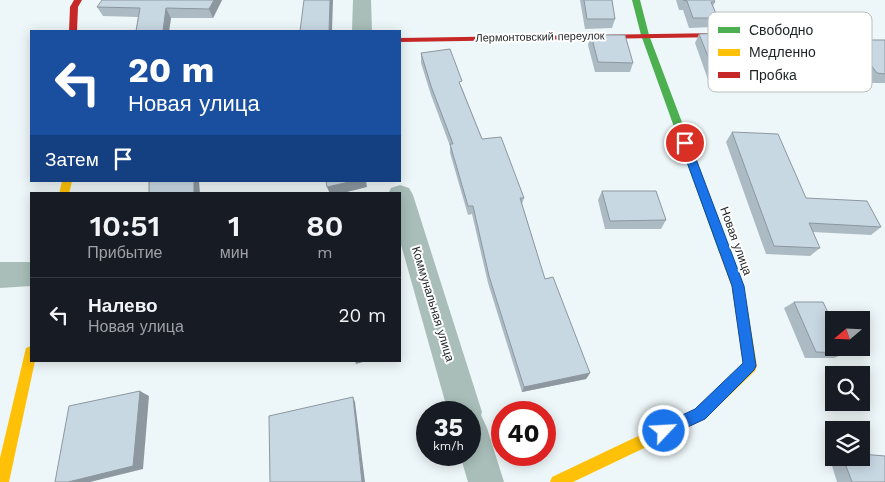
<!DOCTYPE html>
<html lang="ru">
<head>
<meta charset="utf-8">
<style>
	body { margin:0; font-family:"Work Sans",sans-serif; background:#242831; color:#f1f3f6; height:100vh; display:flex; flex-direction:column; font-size:19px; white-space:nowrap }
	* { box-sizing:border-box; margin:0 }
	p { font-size:16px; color:#9ea1a6 }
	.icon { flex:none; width:28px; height:28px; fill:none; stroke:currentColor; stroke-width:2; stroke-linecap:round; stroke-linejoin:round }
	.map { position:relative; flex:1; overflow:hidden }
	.side { position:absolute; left:30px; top:192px; width:371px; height:170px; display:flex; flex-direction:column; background:#171b24; border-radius:0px; box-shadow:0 2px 12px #0003 }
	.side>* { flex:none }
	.hud { position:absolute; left:30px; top:30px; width:371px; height:152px; border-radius:0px; box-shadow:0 2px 12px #0003; background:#1a4fa0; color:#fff; overflow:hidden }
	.needle { width:32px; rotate:251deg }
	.buttons { position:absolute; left:825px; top:311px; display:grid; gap:10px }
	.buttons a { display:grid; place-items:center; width:45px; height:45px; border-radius:0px; background:#171b24; box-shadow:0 2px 12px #0003; font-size:25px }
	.speed { position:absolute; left:416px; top:401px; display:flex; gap:10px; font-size:25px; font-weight:700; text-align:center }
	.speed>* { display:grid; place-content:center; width:65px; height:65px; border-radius:50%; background:#171b24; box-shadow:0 2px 12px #0003; line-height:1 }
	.speed small { font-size:12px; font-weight:400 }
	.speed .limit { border:8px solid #d22; background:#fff; color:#111 }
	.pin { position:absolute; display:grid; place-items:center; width:42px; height:42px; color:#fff; margin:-21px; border:2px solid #fff; border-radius:50%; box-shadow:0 1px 5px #0007 }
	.me { position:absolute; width:55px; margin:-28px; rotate:65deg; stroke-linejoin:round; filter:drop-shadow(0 0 4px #0008) }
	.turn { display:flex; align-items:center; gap:18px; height:105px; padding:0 15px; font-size:22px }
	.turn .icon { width:65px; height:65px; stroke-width:2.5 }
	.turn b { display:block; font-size:35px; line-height:42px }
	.then { display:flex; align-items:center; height:48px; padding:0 15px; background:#0003; gap:10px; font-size:19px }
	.eta { display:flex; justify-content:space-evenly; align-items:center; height:85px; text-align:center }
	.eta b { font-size:30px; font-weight:600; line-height:35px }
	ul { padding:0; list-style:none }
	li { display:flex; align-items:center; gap:15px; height:75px; padding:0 15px; border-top:1px solid #363941 }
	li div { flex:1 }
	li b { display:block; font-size:19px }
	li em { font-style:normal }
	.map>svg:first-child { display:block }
</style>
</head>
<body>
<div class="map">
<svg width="885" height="482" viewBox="0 0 885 482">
	<rect width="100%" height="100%" fill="#edf6f8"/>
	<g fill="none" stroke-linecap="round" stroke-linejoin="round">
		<path fill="#a9beb9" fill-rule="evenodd" d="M353 0H371L372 31H352Z
			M400 185 409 188 413 195 482 412 481 415 487 428 504 482H468L460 455H470V412H448L400 241V194H388L391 188Z
			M0 262H31V286L0 288Z"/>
		<path fill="#4caf50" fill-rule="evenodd" d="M632 0H640L649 35 731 252 729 255 725 257 721 255 719 252 641 35Z
			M859 31H862V35L721 37 717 35 721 33Z"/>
		<path fill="#ffc107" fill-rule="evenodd" d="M62 181H72L69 194H59Z
			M725 247 729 249 731 252 744 287 757 366 755 371 705 419 573 482H550L552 477 695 409 743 364 732 287 719 252 721 249Z
			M31 346V361H35L9 482H0V458L25 352 26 348Z"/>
		<path fill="#c62828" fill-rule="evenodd" d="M74 0H82L78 7 77 31H69L70 7Z
			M721 33 725 35 724 37 400 42V38Z"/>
	</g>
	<path fill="#acbac3" d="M222 0 213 18H171L169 31H136L138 17 103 16 97 7Z
		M580 0H612L615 19 612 28 585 29Z
		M676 0H714L715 2 713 6 718 18 713 27 689 28 683 10H679Z
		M699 34 744 80 738 89 711 88 695 43Z
		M591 35 633 63 630 72H595L588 45Z
		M852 40H885V83H868L844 49Z
		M421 53 462 88 482 139 524 198 522 204 545 279 590 373 586 379 522 392 488 283 472 214 468 215 450 153V146L431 95 421 63Z
		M732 132 806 198 881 227 871 235 813 232 820 248 810 256 766 254 726 142Z
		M602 191 666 220 661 229H605L598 200Z
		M794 302 846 353 834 358H805L784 308Z
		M834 455V458H861L885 482H837L829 456Z"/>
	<path fill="#8c979f" d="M214 0H222L213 18 209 9Z
		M330 0H333L332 31H329Z
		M166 8 171 18 169 31H163Z
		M194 181H199L200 194H194Z
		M353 181H366L367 187 339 194H330L327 187Z
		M355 361H366L356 364Z
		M590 373 586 379 522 392 524 387Z
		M140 391 149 396 143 469 90 482H68Z
		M353 397 355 402 365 482H362Z"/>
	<path fill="#c8d8e3" stroke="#8c979f" d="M102 0H214L209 9 166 8 163 31H136L140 8 97 7Z
		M304 0H330L329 31H300Z
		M584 0H612L615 19H587Z
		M683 0H714L715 2H711L718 18H693L687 1Z
		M724 33 744 80 717 79 699 34Z
		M591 35H625L633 63 598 62Z
		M852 40H885V74L877 73Z
		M450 49 462 81 459 82 482 139 501 137 524 198H520L545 279 553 277 590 373 524 387 489 276 473 206H468L450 144H453L431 86 421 53Z
		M732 132 778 134 806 198 867 201 881 227 809 223 820 248 774 246Z
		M153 181H194V194H149V182Z
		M326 181H353L327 187Z
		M602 191H656L666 220 610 221Z
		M794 302H823L834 325V348H844L846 353 816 352Z
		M140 391 133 466 68 482H55L69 406Z
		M353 397 362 482H270L269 416Z
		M861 454 885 456V482H852L843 458H861Z"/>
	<path fill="#1a73e8" stroke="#114b97" d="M685 139 690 143 744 286 756 366 754 370 705 419 664 438 659 436 657 431 659 426 695 409 743 363 732 286 680 143Z"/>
	<g text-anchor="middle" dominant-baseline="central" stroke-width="4" stroke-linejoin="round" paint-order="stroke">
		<g font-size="11" fill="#1d2324" stroke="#fff">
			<text transform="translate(540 37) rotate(-1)">Лермонтовский переулок</text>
		</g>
		<g font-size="12" fill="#1d2324" stroke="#fff">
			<text transform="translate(736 241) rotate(70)">Новая улица</text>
			<text transform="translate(433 304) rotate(73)">Коммунальная улица</text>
		</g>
	</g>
	<rect x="708" y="12" width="164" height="80" rx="8" fill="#fff" stroke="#bbbdbd" stroke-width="1"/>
	<rect x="718" y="27" width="22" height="6" fill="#4caf50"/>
	<rect x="718" y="49" width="22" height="7" fill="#ffc107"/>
	<rect x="718" y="72" width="22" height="6" fill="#c62828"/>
	<g font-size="14" fill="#1d2324">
		<text x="749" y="35">Свободно</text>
		<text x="749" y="57">Медленно</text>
		<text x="749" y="80">Пробка</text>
	</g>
</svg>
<div class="buttons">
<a><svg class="needle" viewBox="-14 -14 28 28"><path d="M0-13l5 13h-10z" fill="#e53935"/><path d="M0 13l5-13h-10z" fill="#9ea1a6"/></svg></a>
<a><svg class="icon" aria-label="search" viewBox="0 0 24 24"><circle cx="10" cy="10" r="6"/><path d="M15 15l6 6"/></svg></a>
<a><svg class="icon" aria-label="layers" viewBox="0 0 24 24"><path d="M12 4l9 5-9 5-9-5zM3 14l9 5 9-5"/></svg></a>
</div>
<div class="speed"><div>35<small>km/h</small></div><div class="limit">40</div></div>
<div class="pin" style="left:685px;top:143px;background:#d93025"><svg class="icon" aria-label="arrive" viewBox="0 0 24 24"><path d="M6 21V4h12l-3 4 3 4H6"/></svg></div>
<svg class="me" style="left:664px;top:431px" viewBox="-20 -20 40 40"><circle r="17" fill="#1a73e8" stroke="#fff" stroke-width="3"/><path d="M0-11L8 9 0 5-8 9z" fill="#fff"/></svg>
<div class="hud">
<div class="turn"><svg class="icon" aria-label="left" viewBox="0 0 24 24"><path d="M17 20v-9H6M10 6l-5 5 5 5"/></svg><div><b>20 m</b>Новая улица</div></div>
<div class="then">Затем<svg class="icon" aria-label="arrive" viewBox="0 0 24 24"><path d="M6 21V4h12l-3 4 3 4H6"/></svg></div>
</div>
<section class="side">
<div class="eta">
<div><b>10:51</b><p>Прибытие</p></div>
<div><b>1</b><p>мин</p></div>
<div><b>80</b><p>m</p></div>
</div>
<ul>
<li><svg class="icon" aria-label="left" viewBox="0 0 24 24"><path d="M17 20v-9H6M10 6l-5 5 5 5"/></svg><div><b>Налево</b><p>Новая улица</p></div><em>20 m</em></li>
</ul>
</section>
</div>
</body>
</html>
